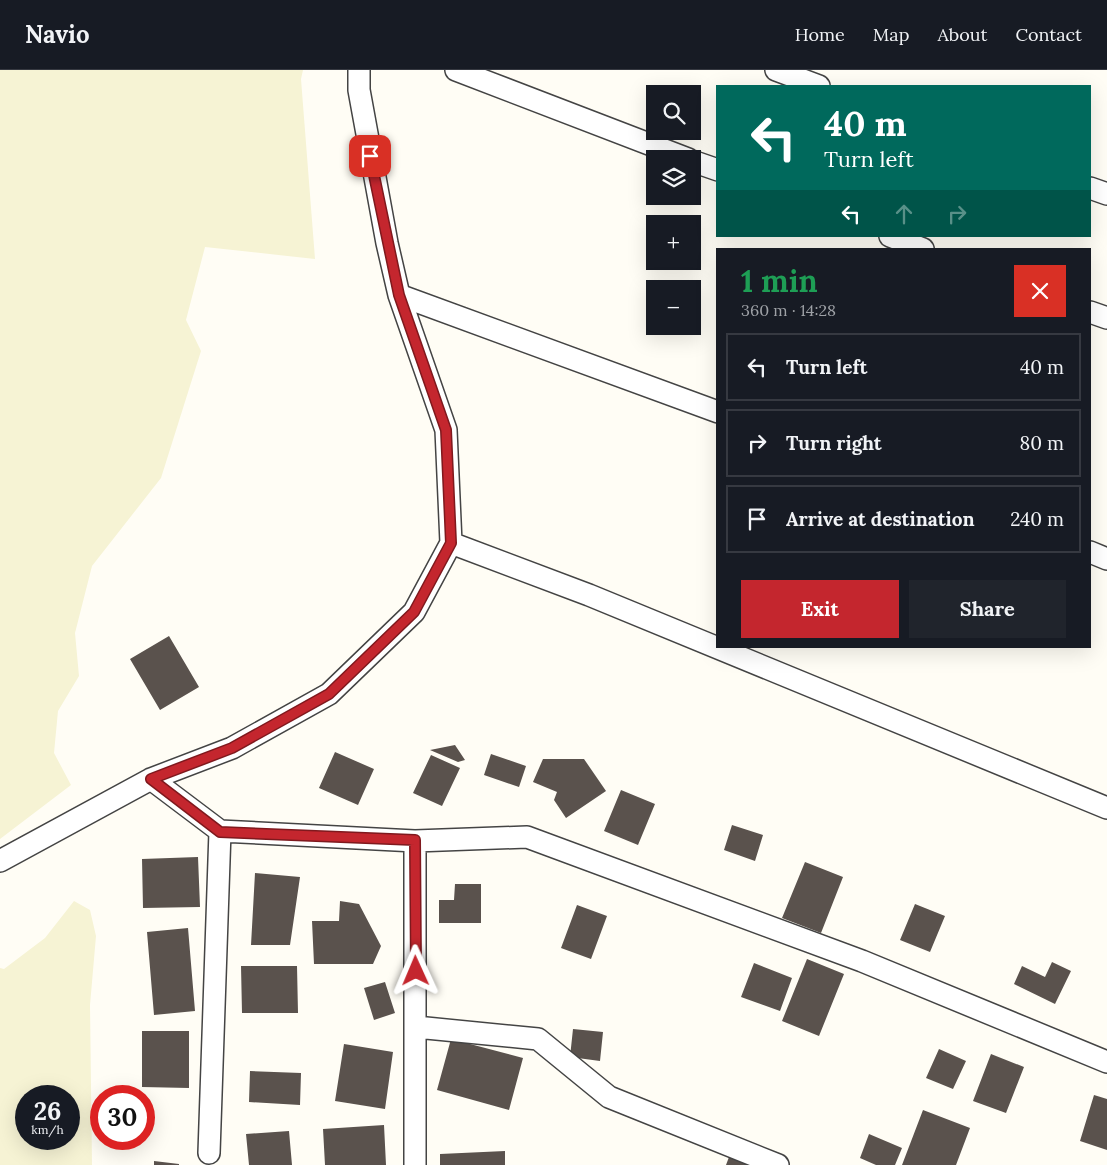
<!DOCTYPE html>
<html lang="en">
<head>
<meta charset="utf-8">
<style>
	body { margin:0; font-family:Lora,serif; background:#20242c; color:#f1f3f6; height:100vh; display:flex; flex-direction:column; font-size:19px; white-space:nowrap }
	* { box-sizing:border-box; margin:0 }
	p { font-size:16px; color:#9ea1a6 }
	.icon { flex:none; width:28px; height:28px; fill:none; stroke:currentColor; stroke-width:2; stroke-linecap:round; stroke-linejoin:round }
	.map { position:relative; flex:1; overflow:hidden }
	.panel { position:absolute; left:716px; top:178px; width:375px; height:400px; display:flex; flex-direction:column; background:#171b24; border-radius:0px; box-shadow:0 5px 20px #0002 }
	.panel>* { flex:none }
	.banner { position:absolute; left:716px; top:15px; width:375px; height:152px; border-radius:0px; box-shadow:0 5px 20px #0002; background:#00695c; color:#fff; overflow:hidden }
	.fabs { position:absolute; left:646px; top:15px; display:grid; gap:10px }
	.fabs a { display:grid; place-items:center; width:55px; height:55px; border-radius:0px; background:#171b24; box-shadow:0 5px 20px #0002; font-size:25px }
	.speed { position:absolute; left:15px; top:1015px; display:flex; gap:10px; font-size:25px; font-weight:700; text-align:center }
	.speed>* { display:grid; place-content:center; width:65px; height:65px; border-radius:50%; background:#171b24; box-shadow:0 5px 20px #0002; line-height:1 }
	.speed small { font-size:12px; font-weight:400 }
	.speed .limit { border:8px solid #d22; background:#fff; color:#111 }
	.pin { position:absolute; display:grid; place-items:center; width:42px; height:42px; color:#fff; margin:-21px; border-radius:10px; box-shadow:0 2px 8px #0006 }
	.me { position:absolute; width:55px; margin:-28px; rotate:359deg; stroke-linejoin:round; filter:drop-shadow(0 0 4px #0008) }
	.turn { display:flex; align-items:center; gap:18px; height:105px; padding:0 25px; font-size:22px }
	.turn .icon { width:65px; height:65px; stroke-width:2.5 }
	.turn b { display:block; font-size:35px; line-height:42px }
	.lanes { display:flex; align-items:center; height:48px; padding:0 25px; background:#0003; justify-content:center; gap:25px; direction:ltr }
	.lanes .off { opacity:.35 }
	.round { display:grid; place-items:center; flex:none; width:52px; height:52px; border-radius:0px; background:#20242c }
	.overview { display:flex; align-items:center; justify-content:space-between; height:85px; padding:0 25px }
	h1 { font-size:30px; font-weight:800; line-height:38px; color:#1e9e55 }
	.primary-button { display:flex; gap:10px; margin-top:auto; padding:10px 25px }
	.primary-button a { flex:1; height:58px; border-radius:0px; background:#c4262e; color:#fff; font-size:20px; font-weight:800; line-height:58px; text-align:center }
	.primary-button a+a { background:#20242c; color:#f1f3f6 }
	ul { padding:0; list-style:none }
	li { display:flex; align-items:center; gap:15px; height:68px; margin:0 10px 8px; padding:0 15px; border:2px solid #363941; border-radius:0px }
	li div { flex:1 }
	li b { display:block; font-size:19px }
	li em { font-style:normal }
	header { display:flex; align-items:center; gap:30px; box-sizing:border-box; height:70px; padding:0 25px; background:#171b24; border-bottom:1px solid #363941 }
	header strong { font-size:24px }
	nav { display:flex; gap:28px; margin-inline-start:auto; font-size:18px }
	.map>svg:first-child { display:block }
</style>
</head>
<body>
<header>
<strong>Navio</strong>
<nav><a>Home</a><a>Map</a><a>About</a><a>Contact</a></nav>
</header>
<div class="map">
<svg width="1107" height="1095" viewBox="0 0 1107 1095">
	<rect width="100%" height="100%" fill="#fffdf5"/>
	<path fill="#f6f3d4" fill-rule="evenodd" d="M0 0H303L301 9 315 189 205 177 186 250 201 281 161 408 92 496 75 563 79 606 58 641 54 683 71 715 0 769Z
		M74 831 90 840 96 866 90 935 92 1095H0V898L4 899 45 868ZM26 1026H69V1069H26Z"/>
	<path fill="#5a524d" d="M169 566 199 617 160 640 130 589Z
		M455 675 465 690 458 692 430 680Z
		M335 682 374 699 358 735 319 718Z
		M491 684 526 696 519 717 484 705Z
		M431 685 460 698 442 736 413 723Z
		M543 689H584L606 721 566 748 554 730 557 722 533 712Z
		M621 720 655 734 638 775 604 761Z
		M732 755 763 765 755 791 724 780Z
		M198 787 200 837 143 838 142 789Z
		M805 792 843 807 821 863 782 848Z
		M255 803 300 807 290 875H251Z
		M455 814H481V853H439V830H454Z
		M340 831 359 834 381 876 373 894H314L312 851H339Z
		M915 834 945 846 930 882 900 870Z
		M577 835 607 846 591 889 561 878Z
		M188 858 195 941 154 945 147 862Z
		M807 889 844 904 819 966 782 951Z
		M1052 892 1071 901 1055 934 1014 914 1022 896 1045 907Z
		M754 893 792 908 780 941 741 927Z
		M241 896H297L298 943H242Z
		M385 912 395 943 374 950 364 918Z
		M573 959 603 962 600 991 570 987Z
		M142 961H189V1018L142 1017Z
		M451 969 523 988 509 1040 437 1020Z
		M344 974 393 982 385 1039 335 1031Z
		M939 979 966 991 953 1019 926 1008Z
		M991 984 1024 997 1006 1043 973 1031Z
		M250 1001 301 1003 300 1035 249 1032Z
		M1094 1025 1107 1029V1080L1080 1071Z
		M923 1040 970 1058 956 1095H902Z
		M384 1055 386 1095H325L323 1059Z
		M289 1061 292 1095H249L246 1064Z
		M869 1064 902 1078 895 1095H876L860 1088Z
		M505 1081V1095H440V1084Z
		M729 1087 748 1095H726Z
		M154 1091 179 1094V1095H154Z"/>
	<g fill="none" stroke-linecap="round" stroke-linejoin="round">
		<g stroke="#444" stroke-width="24">
			<path id="minor" d="M456 0 688 89
				M776 0 819 16
				M692 91 718 100
				M1090 118 1107 124
				M890 166 923 179
				M399 225 718 342
				M1090 242 1107 248
				M451 473 589 525 1107 738
				M1090 482 1107 489
				M151 709 220 761 415 771 527 767 862 891 1107 992
				M415 771V1095
				M0 791 151 709 232 678 329 624 414 542 451 473 446 360 399 225 387 173 359 20V0
				M416 957 538 969 609 1027 778 1095
				M209 1083 220 761"/>
		</g>
		<use href="#minor" stroke="#fff" stroke-width="21"/>
	</g>
	<g fill="none" stroke-linecap="round" stroke-linejoin="round">
		<g stroke="#7f191e" stroke-width="12">
			<path id="route" d="M370 86 399 225 446 360 451 473 414 542 329 624 232 678 151 709 220 762 415 770 416 901"/>
		</g>
		<use href="#route" stroke="#c4262e" stroke-width="9"/>
	</g>
</svg>
<div class="fabs">
<a><svg class="icon" aria-label="search" viewBox="0 0 24 24"><circle cx="10" cy="10" r="6"/><path d="M15 15l6 6"/></svg></a>
<a><svg class="icon" aria-label="layers" viewBox="0 0 24 24"><path d="M12 4l9 5-9 5-9-5zM3 14l9 5 9-5"/></svg></a>
<a>+</a>
<a>−</a>
</div>
<div class="speed"><div>26<small>km/h</small></div><div class="limit">30</div></div>
<div class="pin" style="left:370px;top:86px;background:#d93025"><svg class="icon" aria-label="arrive" viewBox="0 0 24 24"><path d="M6 21V4h12l-3 4 3 4H6"/></svg></div>
<svg class="me" style="left:416px;top:901px" viewBox="-20 -20 40 40"><path d="M0-17L14 15 0 8-14 15z" fill="#c4262e" stroke="#fff" stroke-width="4"/></svg>
<div class="banner">
<div class="turn"><svg class="icon" aria-label="left" viewBox="0 0 24 24"><path d="M17 20v-9H6M10 6l-5 5 5 5"/></svg><div><b>40 m</b>Turn left</div></div>
<div class="lanes"><svg class="icon" aria-label="left" viewBox="0 0 24 24"><path d="M17 20v-9H6M10 6l-5 5 5 5"/></svg><svg class="icon off" aria-label="ahead" viewBox="0 0 24 24"><path d="M12 20V5M6 11l6-6 6 6"/></svg><svg class="icon off" aria-label="right" viewBox="0 0 24 24"><path d="M7 20v-9h11M14 6l5 5-5 5"/></svg></div>
</div>
<section class="panel">
<div class="overview"><div><h1>1 min</h1><p>360 m · 14:28</p></div><a class="round" style="background:#d93025;color:#fff"><svg class="icon" aria-label="close" viewBox="0 0 24 24"><path d="M6 6l12 12M18 6L6 18"/></svg></a></div>
<ul>
<li><svg class="icon" aria-label="left" viewBox="0 0 24 24"><path d="M17 20v-9H6M10 6l-5 5 5 5"/></svg><div><b>Turn left</b></div><em>40 m</em></li>
<li><svg class="icon" aria-label="right" viewBox="0 0 24 24"><path d="M7 20v-9h11M14 6l5 5-5 5"/></svg><div><b>Turn right</b></div><em>80 m</em></li>
<li><svg class="icon" aria-label="arrive" viewBox="0 0 24 24"><path d="M6 21V4h12l-3 4 3 4H6"/></svg><div><b>Arrive at destination</b></div><em>240 m</em></li>
</ul>
<div class="primary-button"><a>Exit</a><a>Share</a></div>
</section>
</div>
</body>
</html>
